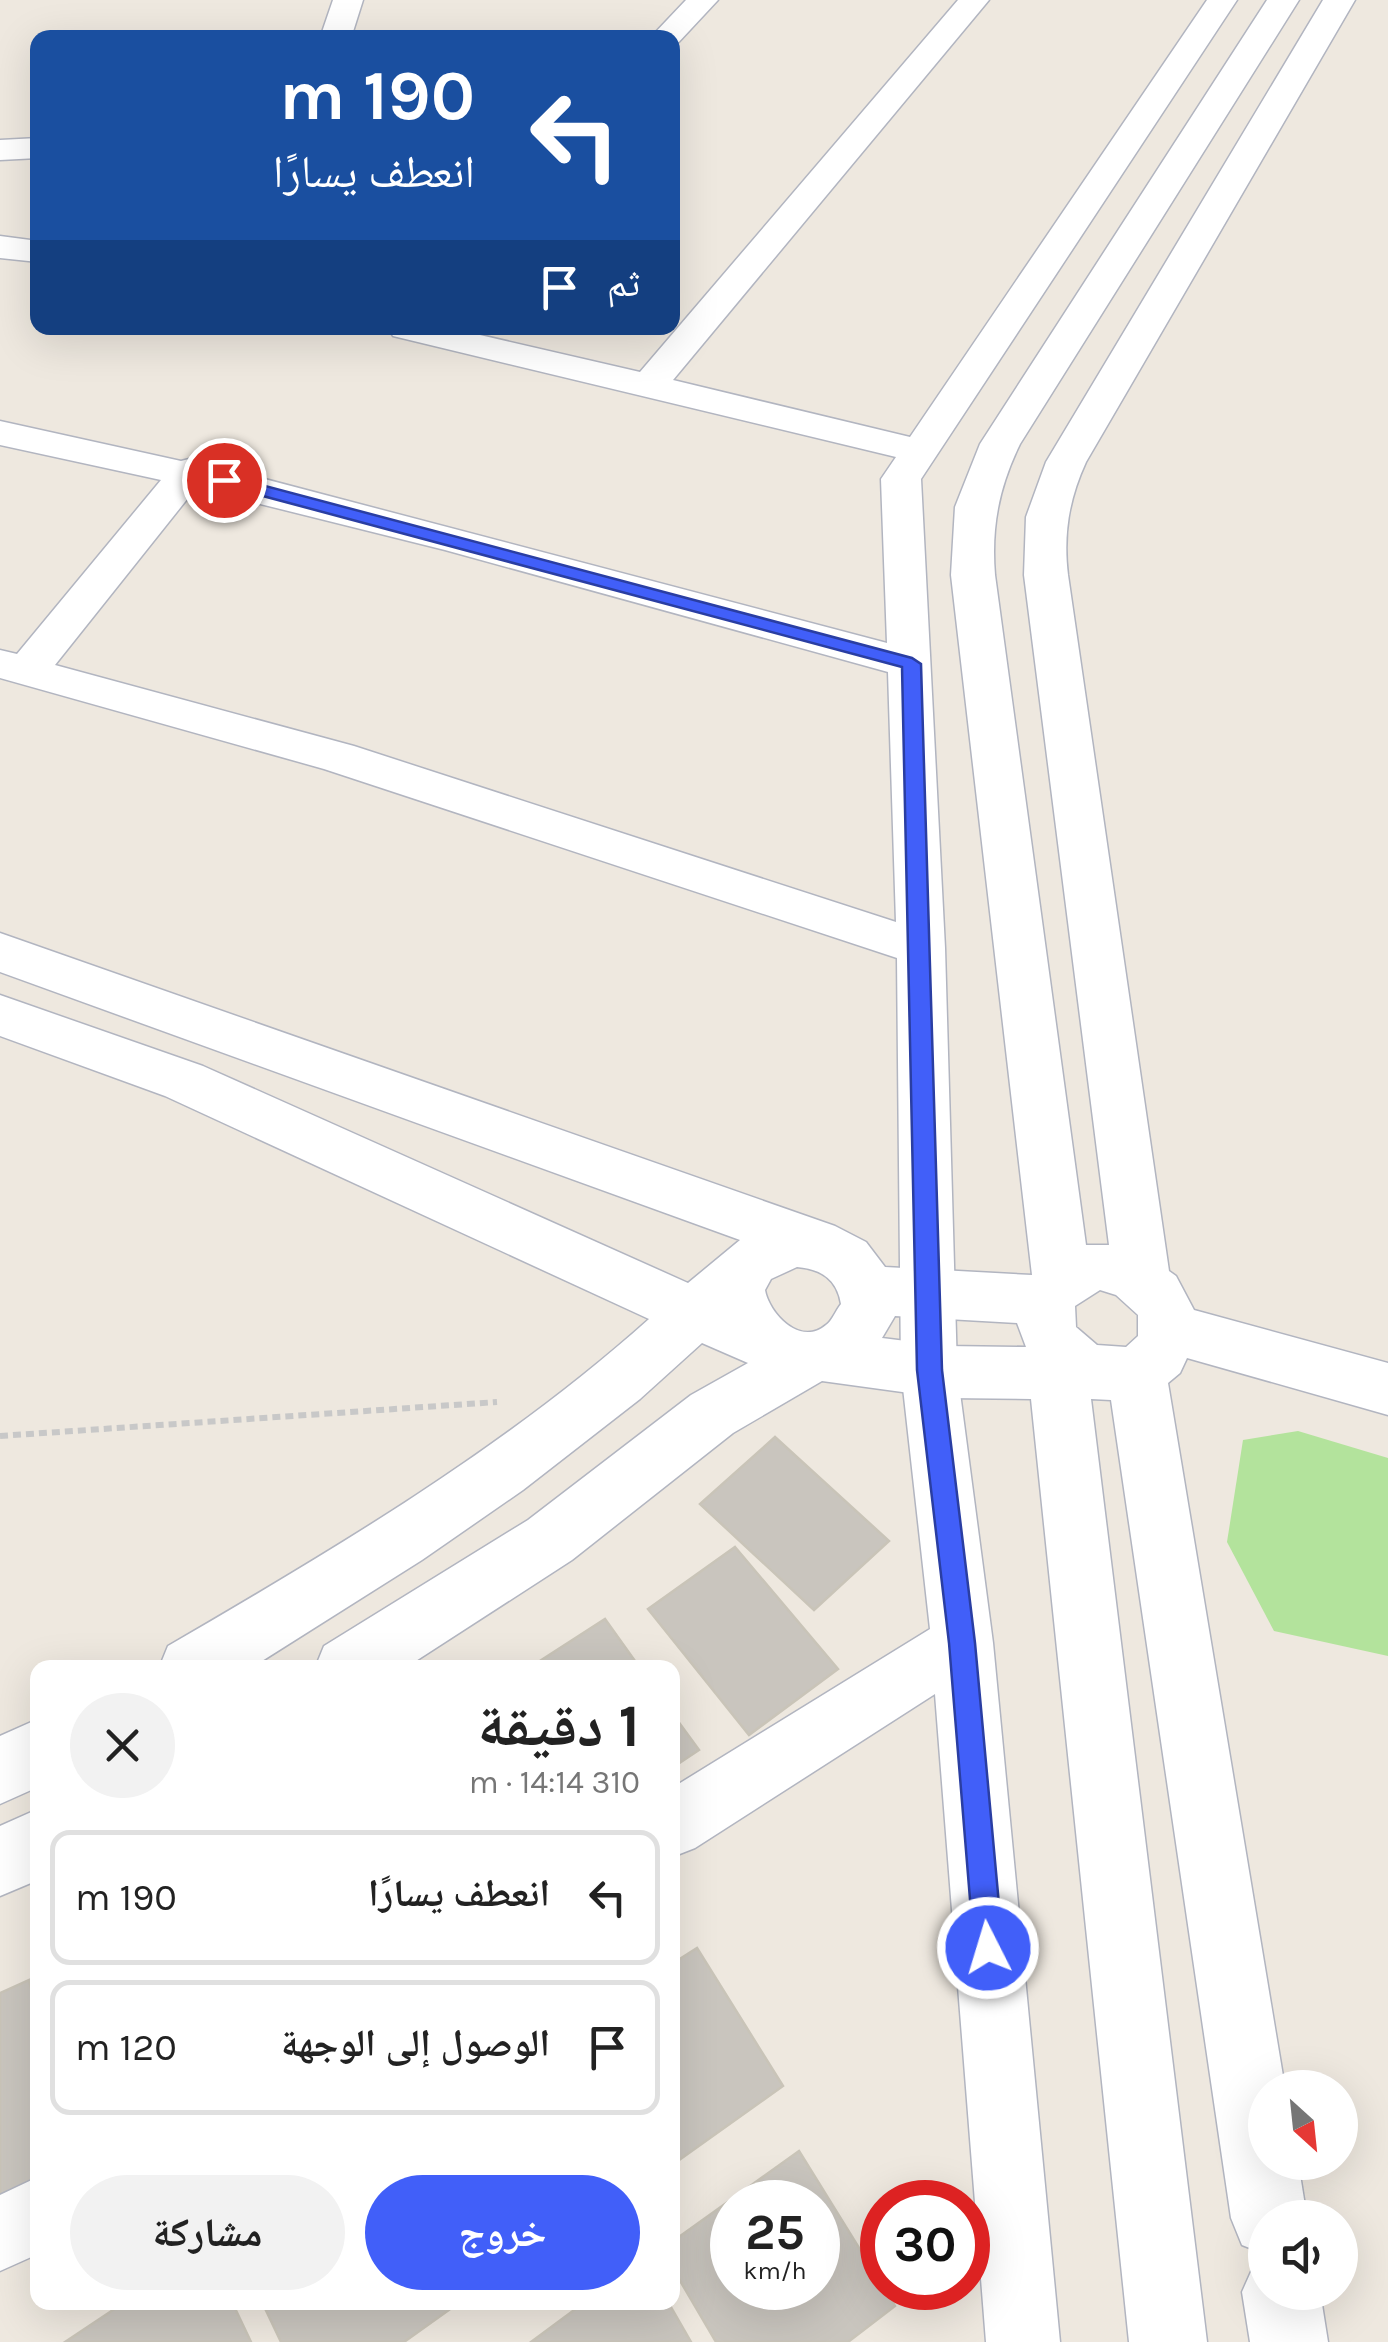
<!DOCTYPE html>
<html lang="ar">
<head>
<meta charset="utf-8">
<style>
	body { margin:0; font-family:Karla,"Noto Naskh Arabic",sans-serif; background:#f2f2f2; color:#222; direction:rtl; height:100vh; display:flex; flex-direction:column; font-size:38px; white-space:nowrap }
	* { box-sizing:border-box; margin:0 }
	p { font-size:32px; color:#767676 }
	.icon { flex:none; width:55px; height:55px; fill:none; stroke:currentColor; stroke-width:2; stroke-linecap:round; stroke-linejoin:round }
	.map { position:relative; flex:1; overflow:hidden; direction:ltr }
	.side { position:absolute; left:30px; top:1660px; width:650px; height:650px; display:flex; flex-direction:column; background:#fff; border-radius:20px; box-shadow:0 10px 40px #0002; direction:rtl }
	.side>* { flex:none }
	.banner { position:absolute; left:30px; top:30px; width:650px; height:305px; border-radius:20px; box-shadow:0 10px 40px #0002; direction:rtl; background:#1a4fa0; color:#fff; overflow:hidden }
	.needle { width:65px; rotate:153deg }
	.fabs { position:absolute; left:1248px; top:2070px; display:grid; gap:20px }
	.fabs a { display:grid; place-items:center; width:110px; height:110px; border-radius:50%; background:#fff; box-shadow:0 10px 40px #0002; font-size:50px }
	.speed { position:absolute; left:710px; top:2180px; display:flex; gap:20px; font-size:50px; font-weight:700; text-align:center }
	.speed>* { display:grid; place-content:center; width:130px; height:130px; border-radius:50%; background:#fff; box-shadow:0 10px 40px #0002; line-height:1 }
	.speed small { font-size:25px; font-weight:400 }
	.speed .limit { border:15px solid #d22; background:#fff; color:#111 }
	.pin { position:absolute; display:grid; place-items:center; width:85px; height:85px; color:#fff; margin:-42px; border:5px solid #fff; border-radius:50%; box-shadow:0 2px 10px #0007 }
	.me { position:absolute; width:110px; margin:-55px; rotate:355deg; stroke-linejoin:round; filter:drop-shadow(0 0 8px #0008) }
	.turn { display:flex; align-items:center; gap:35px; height:210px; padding:0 40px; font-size:45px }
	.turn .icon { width:130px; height:130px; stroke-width:2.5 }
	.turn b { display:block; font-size:70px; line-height:85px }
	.then { display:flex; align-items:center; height:95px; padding:0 40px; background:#0003; gap:20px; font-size:38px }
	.round { display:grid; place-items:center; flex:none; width:105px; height:105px; border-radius:52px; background:#f2f2f2 }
	.headline { display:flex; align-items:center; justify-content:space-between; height:170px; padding:0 40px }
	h1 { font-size:60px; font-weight:700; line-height:75px }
	.action { display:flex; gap:20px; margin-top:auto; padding:20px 40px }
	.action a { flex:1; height:115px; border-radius:60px; background:#415ff9; color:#fff; font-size:40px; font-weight:700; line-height:115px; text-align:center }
	.action a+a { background:#f2f2f2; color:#222 }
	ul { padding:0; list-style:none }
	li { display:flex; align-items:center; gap:30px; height:135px; margin:0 20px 15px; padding:0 20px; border:5px solid #e0e0e0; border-radius:20px }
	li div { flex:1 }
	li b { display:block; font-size:38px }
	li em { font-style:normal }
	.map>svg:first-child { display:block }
</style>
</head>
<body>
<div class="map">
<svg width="1388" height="2342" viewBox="0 0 1388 2342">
	<rect width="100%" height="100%" fill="#eee8df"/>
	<path fill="#b3e39c" d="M1298 1431 1388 1458V1656L1274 1631 1227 1542 1243 1440Z"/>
	<path fill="#c9c5be" stroke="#c9c4b8" stroke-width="2.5" fill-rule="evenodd" d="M775 1437 889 1541 814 1610 700 1504Z
		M735 1547 838 1669 749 1735 648 1609Z
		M605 1619 640 1668H529Z
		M672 1713 699 1750 672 1768Z
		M697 1948 783 2086 672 2165V1964Z
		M29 1980 38 2017V2179L0 2196V1993Z
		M799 2151 895 2306 848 2342H716L672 2267V2242ZM732 2202H818V2288H732Z
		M125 2302H232L251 2342H65Z
		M262 2302H460L404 2342H281Z
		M585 2302H668L691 2342H531Z"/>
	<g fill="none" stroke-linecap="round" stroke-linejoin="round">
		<g stroke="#b2b5c0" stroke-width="3">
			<path id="minor" d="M333 0H363L351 38H320Z
				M686 0H718L676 45H672V38H650Z
				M958 0H989L673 380 910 437 1207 0H1237L921 479 945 948 957 1370 993 1643 1060 2342H986L935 1694 695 1848 672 1857V1788L930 1629 901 1370 897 958 324 769 0 678V650L17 654 161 480 0 445V421L181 461 189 459 887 643 881 479 896 457 393 336 388 328H450L640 372ZM196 488 445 550 888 672 896 922 354 746 55 665Z
				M38 138V158L0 160V140Z
				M0 236 38 241V262L0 258Z
				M38 2177V2254L0 2271V2195Z"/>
		</g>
		<g stroke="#b2b5c0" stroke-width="3">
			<path id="tertiary" d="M1267 0H1299L1020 444C999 487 991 527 995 575L1086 1245H1109L1024 575 1026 517 1046 462 1323 0H1355L1086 462C1069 499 1063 534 1068 575L1169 1271 1176 1276 1194 1310 1388 1363V1415L1187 1358 1180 1373 1168 1383 1285 2088H1265V2162H1298L1307 2218H1265V2254L1242 2245 1231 2218 1111 1400 1091 1399 1207 2342H1129L1031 1399 946 1398 822 1381 733 1433 572 1560 405 1668H315L324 1646 528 1520 691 1395 748 1363 702 1343 640 1399 523 1490 422 1560 251 1668H159L168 1646C335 1549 505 1448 649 1319L165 1096 0 1036V995L203 1066 688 1283 740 1240 0 972V933L835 1226 866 1242 885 1267 1032 1275 951 575 955 507 980 444ZM797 1267C821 1269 837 1279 841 1304 836 1310 832 1321 826 1325 800 1347 769 1313 765 1290L771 1279ZM1100 1290 1116 1295 1138 1315V1336L1126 1347 1097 1345 1076 1327 1075 1306ZM895 1316 1017 1323 1026 1347 946 1346 882 1338Z
				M38 1719V1787L0 1804V1736Z
				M38 1809V1880L0 1896V1826Z
				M1265 2260V2292H1320L1328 2342H1250L1242 2292 1254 2265Z"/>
		</g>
		<path stroke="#c8c8c8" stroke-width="6" stroke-dasharray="8 5" stroke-linecap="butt" d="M0 1436 497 1402"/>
		<use href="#minor" fill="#fff" fill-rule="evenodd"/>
		<use href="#tertiary" fill="#fff" fill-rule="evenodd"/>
	</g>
	<path fill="#415ff9" stroke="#2a3ea2" stroke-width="2.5" d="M224 475 912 658 921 664 942 1370 975 1643 1003 1948 999 1958 988 1963 978 1958 974 1948 949 1643 917 1370 902 667 218 484 215 480Z"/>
</svg>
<div class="fabs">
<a><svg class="needle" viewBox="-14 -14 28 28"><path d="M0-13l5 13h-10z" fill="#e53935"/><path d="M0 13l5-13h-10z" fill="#767676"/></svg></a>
<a><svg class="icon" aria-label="sound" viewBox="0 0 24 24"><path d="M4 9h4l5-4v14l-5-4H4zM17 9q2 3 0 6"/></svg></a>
</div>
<div class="speed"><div>25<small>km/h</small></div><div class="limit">30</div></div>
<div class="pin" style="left:224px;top:480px;background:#d93025"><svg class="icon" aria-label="arrive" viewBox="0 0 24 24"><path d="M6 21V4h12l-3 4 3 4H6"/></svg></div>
<svg class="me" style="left:988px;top:1948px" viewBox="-20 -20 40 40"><circle r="17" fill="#415ff9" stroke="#fff" stroke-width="3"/><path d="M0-11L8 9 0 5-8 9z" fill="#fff"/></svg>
<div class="banner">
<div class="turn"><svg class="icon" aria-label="left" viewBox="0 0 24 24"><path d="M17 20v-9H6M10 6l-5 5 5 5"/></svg><div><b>190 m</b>انعطف يسارًا</div></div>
<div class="then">ثم<svg class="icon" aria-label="arrive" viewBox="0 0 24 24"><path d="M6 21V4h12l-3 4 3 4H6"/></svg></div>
</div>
<section class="side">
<div class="headline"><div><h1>1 دقيقة</h1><p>310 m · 14:14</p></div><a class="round"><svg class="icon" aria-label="close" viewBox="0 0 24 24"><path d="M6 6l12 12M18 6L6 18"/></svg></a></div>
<ul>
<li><svg class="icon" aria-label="left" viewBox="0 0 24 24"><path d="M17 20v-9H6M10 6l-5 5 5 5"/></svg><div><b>انعطف يسارًا</b></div><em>190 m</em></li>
<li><svg class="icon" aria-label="arrive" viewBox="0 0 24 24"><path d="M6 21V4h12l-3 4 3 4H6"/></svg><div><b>الوصول إلى الوجهة</b></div><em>120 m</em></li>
</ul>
<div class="action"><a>خروج</a><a>مشاركة</a></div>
</section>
</div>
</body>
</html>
